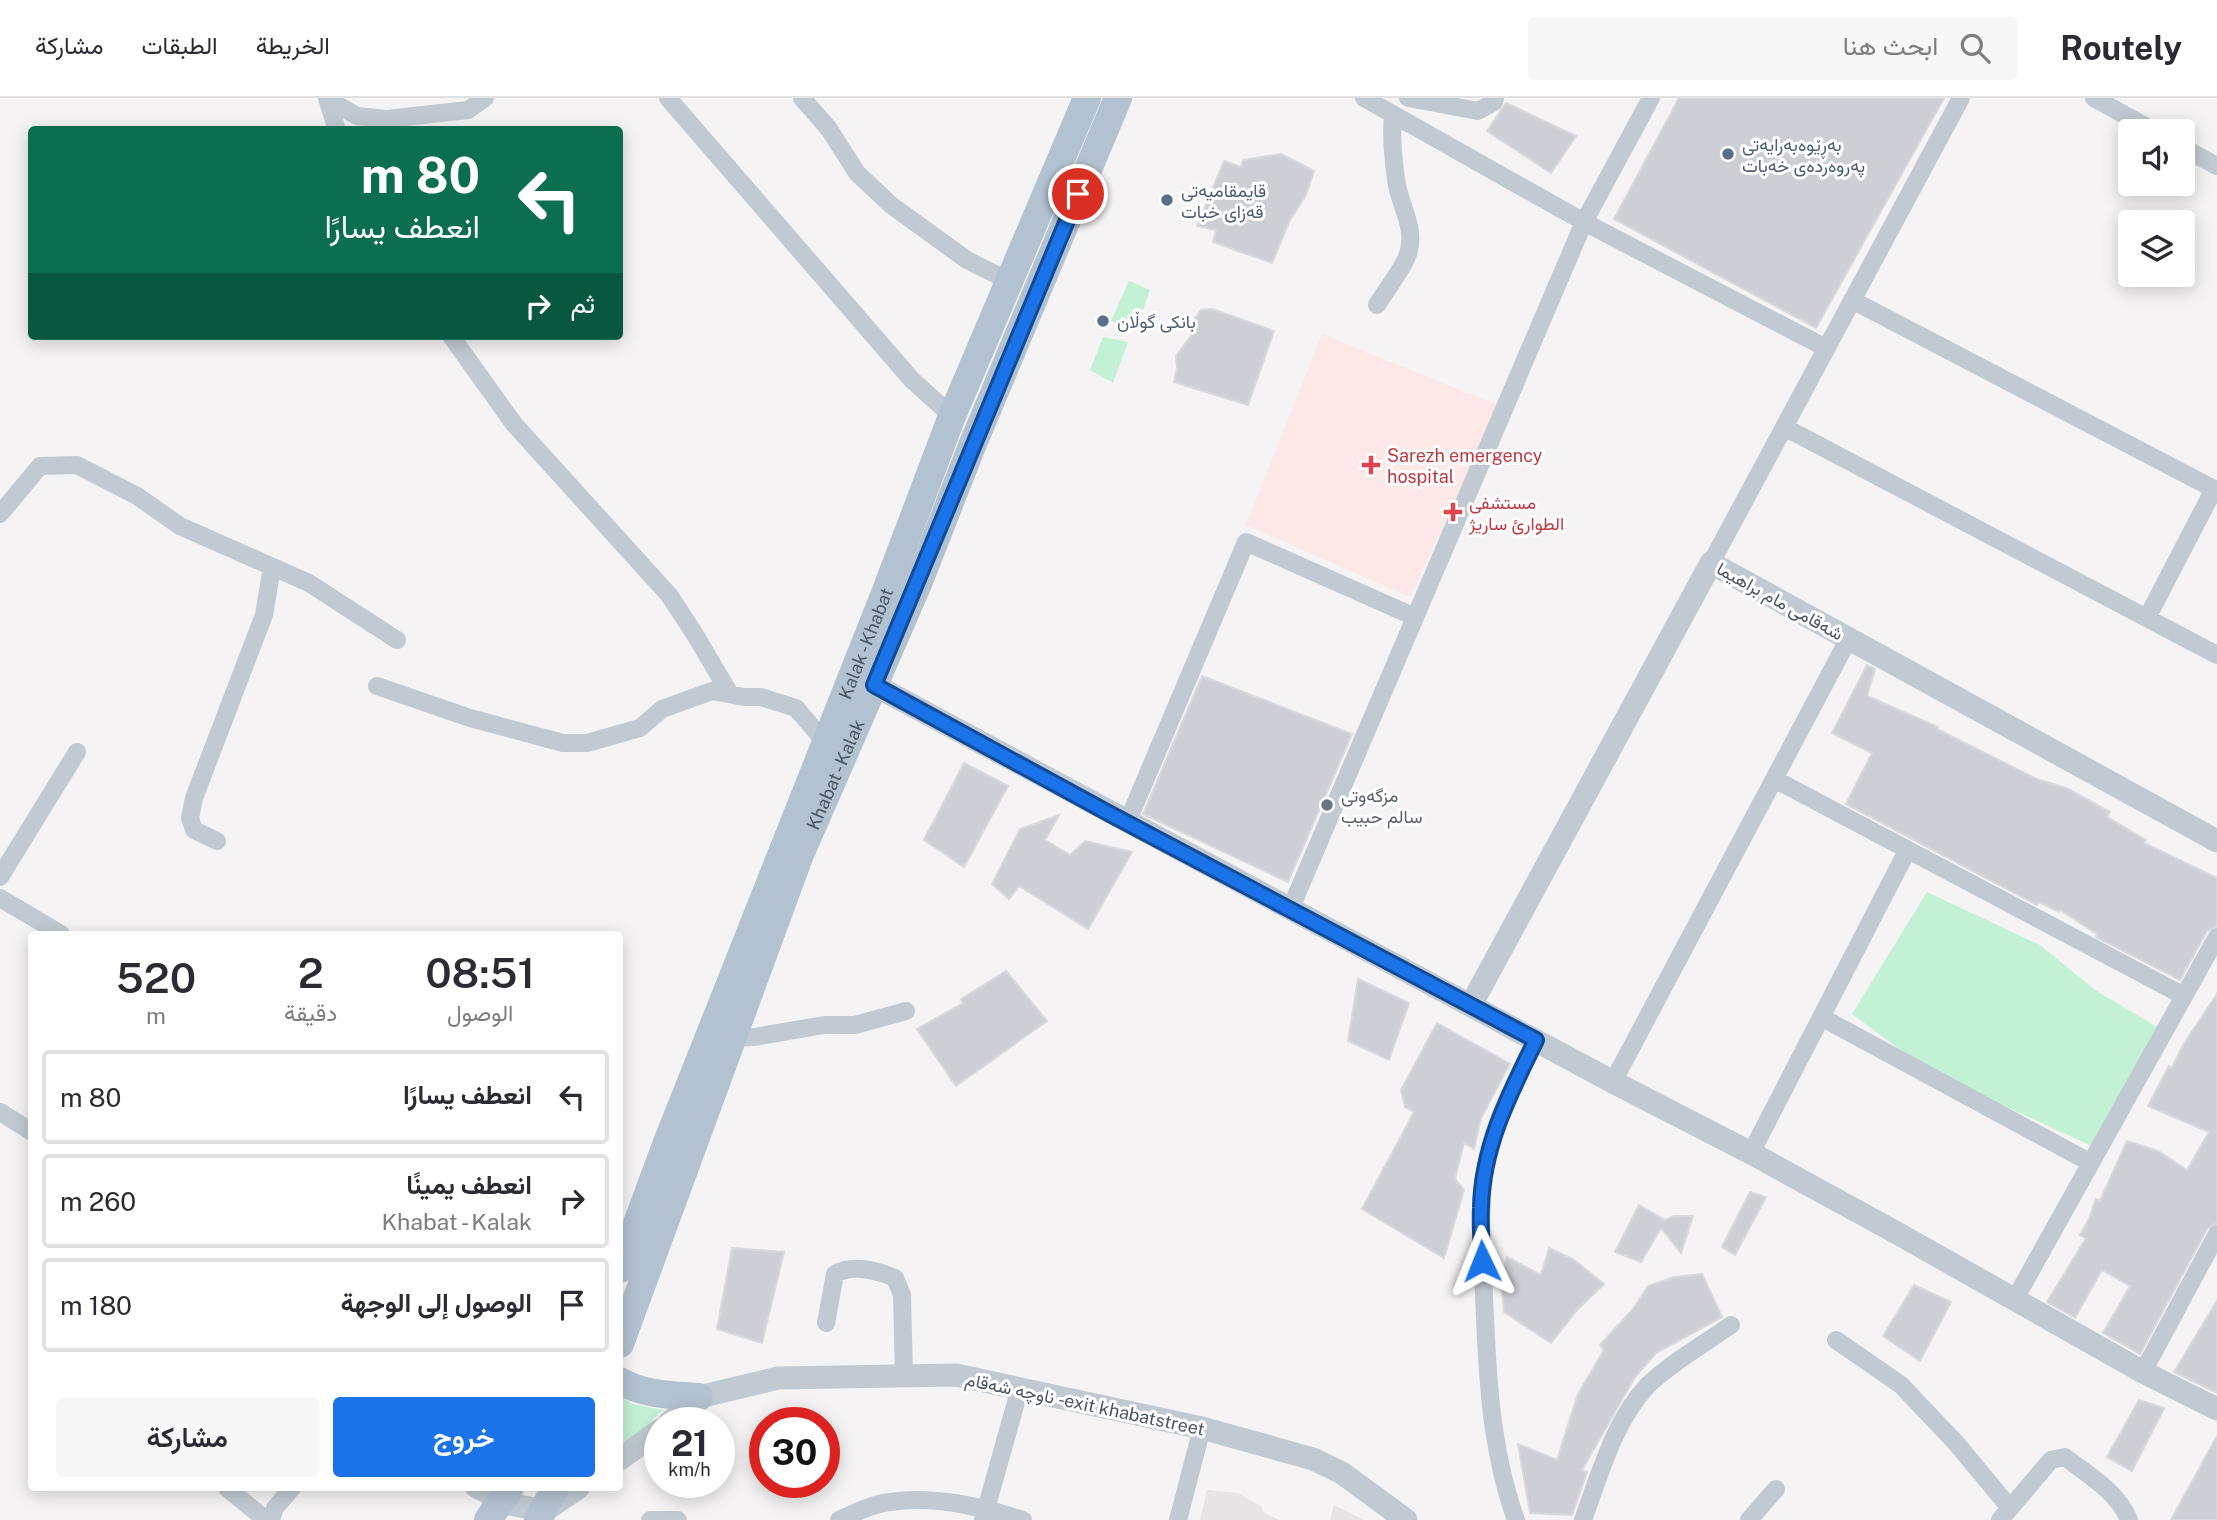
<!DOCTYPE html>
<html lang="ar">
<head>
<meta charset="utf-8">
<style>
	body { margin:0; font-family:"Public Sans",Vazirmatn,sans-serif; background:#f7f7f7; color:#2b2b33; direction:rtl; height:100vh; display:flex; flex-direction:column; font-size:26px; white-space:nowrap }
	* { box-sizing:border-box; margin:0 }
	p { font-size:23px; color:#7c7c81 }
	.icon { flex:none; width:38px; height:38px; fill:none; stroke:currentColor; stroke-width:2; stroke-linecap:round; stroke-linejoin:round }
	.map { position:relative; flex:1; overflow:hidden; direction:ltr }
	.side { position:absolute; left:28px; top:833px; width:595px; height:560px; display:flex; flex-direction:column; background:#fff; border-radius:7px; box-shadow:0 4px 18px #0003; direction:rtl }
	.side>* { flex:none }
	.guide { position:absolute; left:28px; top:28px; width:595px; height:214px; border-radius:7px; box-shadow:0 4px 18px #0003; direction:rtl; background:#0b6e4f; color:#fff; overflow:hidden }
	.tools { position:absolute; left:2118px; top:21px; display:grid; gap:14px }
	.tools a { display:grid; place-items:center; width:77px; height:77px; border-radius:7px; background:#fff; box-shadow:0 4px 18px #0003; font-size:35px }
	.speed { position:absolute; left:644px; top:1309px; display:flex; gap:14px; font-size:35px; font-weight:700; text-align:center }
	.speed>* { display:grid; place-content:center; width:91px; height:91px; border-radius:50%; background:#fff; box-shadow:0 4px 18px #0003; line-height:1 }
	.speed small { font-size:18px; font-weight:400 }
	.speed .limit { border:10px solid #d22; background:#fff; color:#111 }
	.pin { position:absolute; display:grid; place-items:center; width:60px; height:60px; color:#fff; margin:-30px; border:4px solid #fff; border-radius:50%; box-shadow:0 2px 7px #0007 }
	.me { position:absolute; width:77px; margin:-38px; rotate:358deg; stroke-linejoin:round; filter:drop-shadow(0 0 5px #0008) }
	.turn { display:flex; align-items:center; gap:24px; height:147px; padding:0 28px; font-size:32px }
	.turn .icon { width:91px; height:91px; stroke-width:2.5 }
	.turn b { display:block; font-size:49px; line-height:60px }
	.then { display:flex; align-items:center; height:66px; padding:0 28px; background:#0003; gap:14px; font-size:26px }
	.eta { display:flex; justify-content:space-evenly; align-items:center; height:119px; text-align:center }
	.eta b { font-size:42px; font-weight:600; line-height:49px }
	.action { display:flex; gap:14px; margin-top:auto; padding:14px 28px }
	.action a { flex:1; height:80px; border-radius:7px; background:#1a73e8; color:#fff; font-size:28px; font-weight:600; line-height:80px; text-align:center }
	.action a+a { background:#f7f7f7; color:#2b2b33 }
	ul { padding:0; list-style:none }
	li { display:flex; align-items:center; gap:21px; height:94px; margin:0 14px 10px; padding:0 14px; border:4px solid #e1e1e2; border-radius:7px }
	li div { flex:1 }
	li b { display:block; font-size:26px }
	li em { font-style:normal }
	header { display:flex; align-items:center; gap:42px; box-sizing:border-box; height:98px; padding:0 35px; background:#fff; border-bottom:2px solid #e1e1e2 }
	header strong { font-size:33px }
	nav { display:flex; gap:38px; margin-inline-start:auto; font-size:24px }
	.search { width:490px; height:63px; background:#f7f7f7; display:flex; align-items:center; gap:18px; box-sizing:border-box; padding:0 24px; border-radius:7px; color:#7c7c81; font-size:26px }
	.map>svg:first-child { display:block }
</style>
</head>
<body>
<header>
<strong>Routely</strong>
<div class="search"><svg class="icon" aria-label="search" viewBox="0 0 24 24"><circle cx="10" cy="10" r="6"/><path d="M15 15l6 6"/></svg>ابحث هنا</div>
<nav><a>الخريطة</a><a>الطبقات</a><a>مشاركة</a></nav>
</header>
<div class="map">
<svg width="2217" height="1422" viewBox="0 0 2217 1422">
	<rect width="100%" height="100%" fill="#f5f3f3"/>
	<path fill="#e6e4e5" d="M1207 1392 1238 1395 1262 1409 1263 1414 1279 1422H1200Z
		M1334 1407 1364 1422H1330Z"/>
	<path fill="#fce8e6" d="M1322 236 1499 308 1410 499 1246 427Z"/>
	<path fill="#c3f1d5" d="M1129 183 1150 192 1135 234 1111 223Z
		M1103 239 1128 244 1113 285 1090 272Z
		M1927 794 2040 847 2095 892 2159 930 2094 1049 1931 974 1852 916Z
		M620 1298 632 1306 663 1312 645 1329 620 1347Z"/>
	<path fill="#cdcfd5" stroke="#d7d9de" stroke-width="2" d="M1679 0H1944L1816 230 1614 121Z
		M1506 5 1576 38 1551 75 1487 33Z
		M1281 56 1314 73 1306 97 1290 122 1272 165 1213 144 1216 132 1197 128 1224 63 1241 69 1243 62Z
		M1212 211 1274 233 1248 307 1174 284 1177 270 1176 258 1194 234 1191 226 1201 212Z
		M1867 567 1875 571 1867 598 1938 629 1937 631 2037 681 2066 690 2110 714 2107 719 2146 742 2144 745 2217 780V828L2207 833 2180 882 2096 839 2097 836 2060 812 2059 814 2039 804 2037 807 1846 706 1872 655 1832 635Z
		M1202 578 1352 636 1288 784 1143 716Z
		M964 665 1008 688 964 769 924 742Z
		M1059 717 1045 742 1070 757 1085 743 1132 754 1088 831 1019 788 1009 801 992 786 1020 731Z
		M1006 873 1047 923 956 988 917 931 963 905 961 901Z
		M1358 881 1409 905 1389 962 1348 943Z
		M2217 896V1125L2207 1131 2140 1256 2103 1235 2130 1188 2102 1172 2075 1220 2047 1204 2086 1140 2080 1137 2089 1121 2096 1101 2100 1103 2127 1043 2158 1053 2187 1072 2209 1034 2148 1008 2169 968 2172 970 2183 947Z
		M1437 925 1510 966 1481 1020 1474 1051 1464 1045 1455 1081 1464 1092 1444 1160 1362 1111 1414 1014 1405 1009 1401 992Z
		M1750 1094 1766 1099 1735 1157 1722 1149Z
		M1639 1107 1665 1122 1674 1118H1693L1681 1155 1661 1130 1641 1164 1615 1154Z
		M732 1150 784 1154 762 1245 717 1231Z
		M1549 1150 1573 1161 1604 1186 1578 1211 1551 1245 1504 1214 1501 1183 1507 1159 1541 1177Z
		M1702 1176 1722 1219 1656 1255 1635 1279 1582 1372 1587 1374 1572 1417 1530 1415 1518 1346 1557 1362 1578 1296 1604 1252 1600 1247 1633 1211 1648 1188 1674 1179Z
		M1914 1187 1951 1204 1920 1263 1883 1238Z
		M2217 1203V1295L2174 1274Z
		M2139 1302 2164 1310 2132 1373 2107 1359Z
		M2217 1338V1422H2171Z"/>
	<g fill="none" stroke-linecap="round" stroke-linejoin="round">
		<path stroke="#c1cad2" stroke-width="18" d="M327 0 337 32
			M668 0 912 282 952 318
			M802 0 829 31 857 75 891 107 967 162 1009 183
			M1364 0 1584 124 1826 250
			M1408 0 1478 13 1494 4 1495 0
			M2094 0 2154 33
			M329 2 357 18 387 21 468 12 485 0
			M2182 49 2217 68
			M1852 202 2214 391 2147 520
			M1377 207C1386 192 1399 176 1406 161 1419 131 1399 109 1396 81 1393 60 1391 37 1393 16
			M451 238 514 326 669 497 694 535 730 596
			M1784 329 2217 557
			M0 416 40 368 77 367 137 398 180 428 309 485 397 542
			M1711 465 1961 0
			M377 588 470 620 563 645H587L640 630 662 611 712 593 744 599H761L796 610 825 644
			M1774 681 2184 898
			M1127 725 1246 444 1415 519
			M217 743 194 732 190 720 194 700 264 517 272 469
			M0 779 77 654
			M0 800 61 836
			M1290 812 1584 124 1651 0
			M1821 919 2091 1065
			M734 940 754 939 824 927H855L906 913
			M1613 984 1849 540
			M0 1014 32 1034
			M1751 1055 1907 753
			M2015 1201 2217 839
			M826 1225 835 1176C853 1166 876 1172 895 1180L902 1197 904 1278
			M1836 1242 1901 1287 1956 1345 2010 1410
			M2143 1274 2217 1136
			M227 1390 266 1422
			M474 1390 500 1404
			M271 1422 275 1410 292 1390
			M650 1422H678
			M839 1422C855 1415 872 1406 890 1404 934 1397 982 1409 1023 1422
			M983 1422 1020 1290
			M1178 1422 1202 1330
			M1516 1422C1490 1350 1487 1273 1484 1197 1481 1148 1477 1098 1490 1049 1500 1012 1519 977 1536 942
			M1583 1422C1600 1376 1614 1323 1648 1287 1672 1264 1704 1246 1731 1227
			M1749 1422 1776 1391
			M2000 1422 2051 1362 2065 1359C2088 1377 2118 1394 2129 1422"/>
		<path stroke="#c1cad2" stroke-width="23" d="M874 587 1613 984 1751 1055 1897 1135 2143 1274 2217 1311
			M1471 907 1711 465 2217 743
			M669 1325 699 1299 778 1280 956 1277 1202 1330 1313 1361 1342 1375 1406 1422
			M620 1361 660 1332
			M500 1404 544 1413 578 1390"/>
		<g stroke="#b3c2d1" stroke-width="28">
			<path id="s1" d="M620 1171 666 1047 884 498 952 318 1087 0"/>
			<path id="s2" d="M620 1246 799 759 918 486 972 348 1118 0"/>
			<path d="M620 1283C644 1297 671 1297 699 1299"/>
			<path d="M488 1422 510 1390"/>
			<path d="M538 1422 555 1390"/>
		</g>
	</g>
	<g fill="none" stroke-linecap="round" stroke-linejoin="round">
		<g stroke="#114b97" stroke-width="18">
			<path id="route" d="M1078 96 874 587 1112 717 1536 942C1510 995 1482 1049 1481 1110 1480 1127 1482 1146 1482 1163"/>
		</g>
		<use href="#route" stroke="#1a73e8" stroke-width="12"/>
	</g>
	<g fill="#5c6f8a" stroke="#fff" stroke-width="2.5">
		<circle cx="1728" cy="56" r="7"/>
		<circle cx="1167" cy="102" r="7"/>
		<circle cx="1103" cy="223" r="7"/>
	</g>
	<g fill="#e0444e" stroke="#fff" stroke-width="2.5">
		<path d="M1367.5 356.5h7v7h7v7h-7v7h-7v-7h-7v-7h7z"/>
		<path d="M1449.5 403.5h7v7h7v7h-7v7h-7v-7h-7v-7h7z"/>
	</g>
	<circle fill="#6b7280" stroke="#fff" stroke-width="2.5" cx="1327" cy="707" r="7"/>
	<g text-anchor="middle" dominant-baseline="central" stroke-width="6" stroke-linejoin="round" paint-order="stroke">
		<g font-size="18" fill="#4e5e75" stroke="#fff" text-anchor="start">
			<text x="1742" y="46">بەڕێوەبەرایەتی<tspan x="1742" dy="21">پەروەردەی خەبات</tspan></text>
			<text x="1181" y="92">قایمقامیەتى<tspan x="1181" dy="21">قەزای خبات</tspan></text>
			<text x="1117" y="223">بانکی گوڵان</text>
		</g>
		<g font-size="18" fill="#be3a42" stroke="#fff" text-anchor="start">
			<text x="1387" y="357">Sarezh emergency<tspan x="1387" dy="21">hospital</tspan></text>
			<text x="1469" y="404">مستشفى<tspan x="1469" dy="21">الطوارئ ساريژ</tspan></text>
		</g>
		<g font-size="18" fill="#4a5661" stroke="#fff">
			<text transform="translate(1780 503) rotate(29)">شەقامی مام براهیما</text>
			<text stroke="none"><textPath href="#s1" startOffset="672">Kalak - Khabat</textPath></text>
			<text stroke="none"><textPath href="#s2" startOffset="609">Khabat - Kalak</textPath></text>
			<text transform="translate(1085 1306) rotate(12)">ناوچە شەقام - exit khabatstreet</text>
		</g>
		<g font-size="18" fill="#5b616d" stroke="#fff" text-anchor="start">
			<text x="1341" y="697">مزگەوتی<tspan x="1341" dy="21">سالم حبیب</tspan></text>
		</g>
	</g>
</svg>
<div class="tools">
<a><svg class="icon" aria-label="sound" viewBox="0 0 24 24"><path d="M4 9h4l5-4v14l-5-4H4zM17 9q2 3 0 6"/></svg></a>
<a><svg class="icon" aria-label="layers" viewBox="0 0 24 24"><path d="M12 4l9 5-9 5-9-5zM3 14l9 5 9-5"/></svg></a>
</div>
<div class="speed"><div>21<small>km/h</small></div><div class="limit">30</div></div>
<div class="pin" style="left:1078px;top:96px;background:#d93025"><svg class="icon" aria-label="arrive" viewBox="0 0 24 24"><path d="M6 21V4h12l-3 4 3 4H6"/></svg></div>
<svg class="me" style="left:1482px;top:1163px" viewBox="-20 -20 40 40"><path d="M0-17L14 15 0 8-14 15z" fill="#1a73e8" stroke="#fff" stroke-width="4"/></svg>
<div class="guide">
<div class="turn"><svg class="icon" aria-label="left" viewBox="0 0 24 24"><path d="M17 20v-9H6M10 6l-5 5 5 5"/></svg><div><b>80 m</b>انعطف يسارًا</div></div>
<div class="then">ثم<svg class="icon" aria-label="right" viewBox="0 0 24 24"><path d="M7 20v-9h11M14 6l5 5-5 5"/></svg></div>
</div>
<section class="side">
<div class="eta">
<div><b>08:51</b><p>الوصول</p></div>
<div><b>2</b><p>دقيقة</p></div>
<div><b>520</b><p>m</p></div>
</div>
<ul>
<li><svg class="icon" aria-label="left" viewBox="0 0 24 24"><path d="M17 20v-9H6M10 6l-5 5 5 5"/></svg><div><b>انعطف يسارًا</b></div><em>80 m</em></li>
<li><svg class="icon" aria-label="right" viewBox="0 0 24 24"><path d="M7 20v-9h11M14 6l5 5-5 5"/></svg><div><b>انعطف يمينًا</b><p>Khabat - Kalak</p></div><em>260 m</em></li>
<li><svg class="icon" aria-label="arrive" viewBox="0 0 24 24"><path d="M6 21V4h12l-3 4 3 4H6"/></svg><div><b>الوصول إلى الوجهة</b></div><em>180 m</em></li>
</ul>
<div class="action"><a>خروج</a><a>مشاركة</a></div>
</section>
</div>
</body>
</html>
